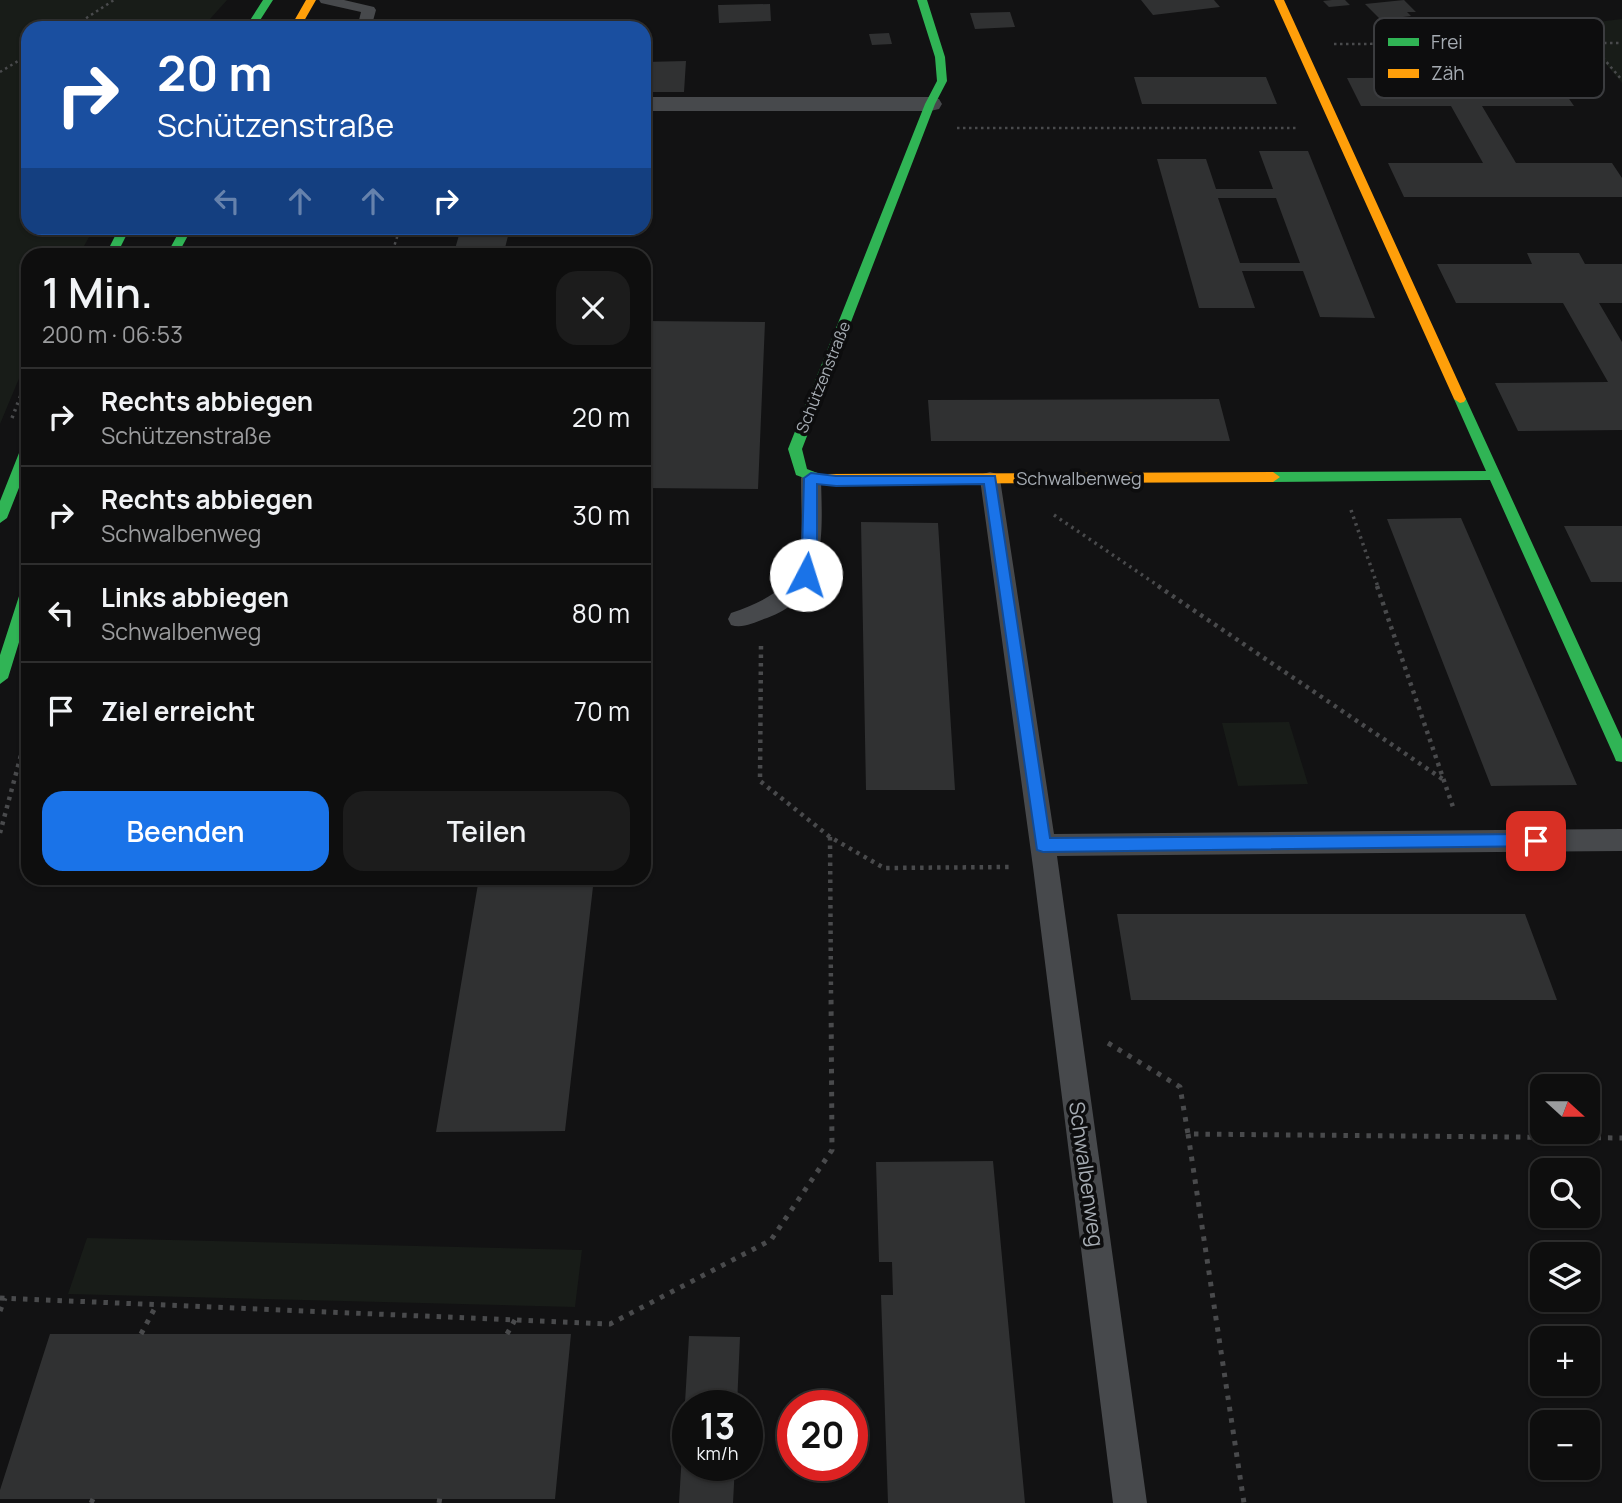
<!DOCTYPE html>
<html lang="de">
<head>
<meta charset="utf-8">
<style>
	body { margin:0; font-family:Manrope,sans-serif; background:#1c1c1c; color:#f1f3f6; height:100vh; display:flex; flex-direction:column; font-size:26px; white-space:nowrap }
	* { box-sizing:border-box; margin:0 }
	p { font-size:23px; color:#9b9c9e }
	.icon { flex:none; width:38px; height:38px; fill:none; stroke:currentColor; stroke-width:2; stroke-linecap:round; stroke-linejoin:round }
	.map { position:relative; flex:1; overflow:hidden }
	.drawer { position:absolute; left:21px; top:248px; width:630px; height:637px; display:flex; flex-direction:column; background:#0e0e0e; border-radius:21px; box-shadow:0 2px 5px #0004,0 0 0 2px #2e2e2e }
	.drawer>* { flex:none }
	.banner { position:absolute; left:21px; top:21px; width:630px; height:214px; border-radius:21px; box-shadow:0 2px 5px #0004,0 0 0 2px #2e2e2e; background:#1a4fa0; color:#fff; overflow:hidden }
	.needle { width:46px; rotate:111deg }
	.buttons { position:absolute; left:1530px; top:1074px; display:grid; gap:14px }
	.buttons a { display:grid; place-items:center; width:70px; height:70px; border-radius:14px; background:#0e0e0e; box-shadow:0 2px 5px #0004,0 0 0 2px #2e2e2e; font-size:35px }
	.speed { position:absolute; left:672px; top:1390px; display:flex; gap:14px; font-size:35px; font-weight:700; text-align:center }
	.speed>* { display:grid; place-content:center; width:91px; height:91px; border-radius:50%; background:#0e0e0e; box-shadow:0 2px 5px #0004,0 0 0 2px #2e2e2e; line-height:1 }
	.speed small { font-size:18px; font-weight:400 }
	.speed .limit { border:10px solid #d22; background:#fff; color:#111 }
	.pin { position:absolute; display:grid; place-items:center; width:60px; height:60px; color:#fff; margin:-30px; border-radius:14px; box-shadow:0 4px 10px #0006 }
	.me { position:absolute; width:77px; margin:-38px; rotate:5deg; stroke-linejoin:round; filter:drop-shadow(0 0 5px #0008) }
	.turn { display:flex; align-items:center; gap:24px; height:147px; padding:0 21px; font-size:32px }
	.turn .icon { width:91px; height:91px; stroke-width:2.5 }
	.turn b { display:block; font-size:49px; line-height:60px }
	.lanes { display:flex; align-items:center; height:66px; padding:0 21px; background:#0003; justify-content:center; gap:35px; direction:ltr }
	.lanes .off { opacity:.35 }
	.round { display:grid; place-items:center; flex:none; width:74px; height:74px; border-radius:21px; background:#1c1c1c }
	.summary { display:flex; align-items:center; justify-content:space-between; height:119px; padding:0 21px }
	h1 { font-size:42px; font-weight:600; line-height:52px }
	.primary-button { display:flex; gap:14px; margin-top:auto; padding:14px 21px }
	.primary-button a { flex:1; height:80px; border-radius:21px; background:#1a73e8; color:#fff; font-size:28px; font-weight:600; line-height:80px; text-align:center }
	.primary-button a+a { background:#1c1c1c; color:#f1f3f6 }
	ul { padding:0; list-style:none }
	li { display:flex; align-items:center; gap:21px; height:98px; padding:0 21px; border-top:2px solid #2e2e2e }
	li div { flex:1 }
	li b { display:block; font-size:26px }
	li em { font-style:normal }
	.map>svg:first-child { display:block }
</style>
</head>
<body>
<div class="map">
<svg width="1622" height="1503" viewBox="0 0 1622 1503">
	<rect width="100%" height="100%" fill="#121213"/>
	<path fill="#181c18" d="M0 0H227L202 28H28V228H94L79 255 28 256V357L0 424Z
		M1622 19V83L1572 25Z
		M1289 722 1308 784 1238 786 1222 723Z
		M87 1238 582 1250 575 1307 68 1294Z"/>
	<path fill="#303132" fill-rule="evenodd" d="M1141 0H1214L1220 7 1153 15Z
		M1332 0H1345L1350 5 1329 7 1323 1Z
		M1404 0 1416 12H1407L1411 16 1403 17 1408 22 1385 24 1365 4Z
		M770 4 771 21 719 23 718 5Z
		M1010 12 1015 27 975 29 970 13Z
		M889 33 892 44 872 45 869 34Z
		M686 61 684 92H644V62Z
		M1134 77H1266L1277 104H1142Z
		M1554 77 1574 106H1482L1516 163H1612L1622 178V197H1404L1388 163H1483L1451 106H1361L1347 78Z
		M1259 151H1308L1375 318 1320 317 1303 271H1242L1255 308H1199L1157 159H1206L1216 189H1273ZM1218 198H1276L1300 263H1240Z
		M461 228H510L503 256H453Z
		M1527 253H1579L1585 264H1622V303H1599L1622 342V430L1518 431 1495 383 1608 382 1563 303H1456L1437 264H1532Z
		M644 321 765 322 758 489 644 488Z
		M1219 399 1230 441H931L928 400Z
		M1461 518 1577 785 1491 786 1387 519Z
		M861 522 938 523 955 790H866Z
		M1564 526H1622V582H1591Z
		M479 878H594L565 1131 436 1132Z
		M1117 914H1525L1557 1000H1131Z
		M993 1161 1025 1503H888L881 1295H893L892 1262H879L876 1162Z
		M50 1334H571L555 1499H0V1490Z
		M689 1336 740 1337 737 1405H688V1465H735L733 1503H679Z"/>
	<g fill="none" stroke-linecap="round" stroke-linejoin="round">
		<path stroke="#494a4c" stroke-width="2.5" stroke-dasharray="2.5 3.5" stroke-linecap="butt" d="M71 28 114 0
			M210 28 217 19
			M1334 44 1622 43
			M1591 44 1622 80
			M0 72 28 55
			M957 128H1298
			M391 256 400 228"/>
		<path stroke="#494a4c" stroke-width="3.5" stroke-dasharray="2.5 4.5" stroke-linecap="butt" d="M12 418 28 377
			M1351 510 1378 587
			M1054 515 1160 587"/>
		<path stroke="#494a4c" stroke-width="4.5" stroke-dasharray="3.5 5" stroke-linecap="butt" d="M1158 586 1444 780
			M1377 586 1453 807
			M761 646 760 781 830 837 884 868 1012 867
			M0 833 28 729
			M830 837 831 995"/>
		<path stroke="#494a4c" stroke-width="5" stroke-dasharray="4.5 7" stroke-linecap="butt" d="M1108 1043 1180 1087 1188 1134 1622 1138
			M1188 1134 1244 1503
			M0 1298 610 1324 771 1240 832 1150 831 993
			M0 1311 5 1298
			M141 1334 157 1304
			M507 1334 515 1320
			M91 1503 93 1499
			M439 1503 440 1497"/>
		<path fill="#47494c" fill-rule="evenodd" d="M319 0H344L374 7 376 10 371 28H357L361 12 321 3Z
			M811 471 818 473 821 478C822 531 829 597 767 618 755 622 743 629 731 625L728 619 731 613C813 586 801 553 801 478L804 473Z
			M990 472 997 474 1000 479 1054 834 1622 829V851L1057 856 1147 1503H1113L1033 867 980 479 983 474Z"/>
		<path fill="#47494c" fill-rule="evenodd" d="M644 97H930L939 99 942 104 939 109 930 111H644Z"/>
		<path fill="#30b455" fill-rule="evenodd" d="M263 0H273L255 28H245Z
			M917 0H927L945 57 947 81 935 104 802 449 807 469 825 476 827 479 820 484 796 475 788 449 925 104 937 81 935 57Z
			M119 228H130L116 256H105Z
			M181 228H192L177 256H166Z
			M1460 395 1466 399 1622 739V762L1616 761 1614 756 1490 480 1273 482 1266 477 1273 472 1486 471 1454 399Z
			M28 444V465L7 518 0 523V501L21 448Z
			M28 585V613L8 678 0 684V655L21 590Z"/>
		<path fill="#ff9f0a" fill-rule="evenodd" d="M306 0H316L300 28H290Z
			M1274 0H1284L1466 399 1464 402 1460 403 1454 399Z
			M1273 472 1280 477 1273 482 820 484 813 479 820 474Z"/>
	</g>
	<path fill="#1a73e8" stroke="#114b97" stroke-width="2" d="M811 473 836 476H995L1050 838 1536 834 1542 836 1545 841 1542 846 1043 852 1037 850 984 484 836 486 817 484V554L814 575 806 580 799 575 802 554 804 478Z"/>
	<g text-anchor="middle" dominant-baseline="central" stroke-width="7" stroke-linejoin="round" paint-order="stroke">
		<g font-size="16" fill="#a5abb2" stroke="#0d0d0e">
			<text transform="translate(823 377) rotate(-68)">Schützenstraße</text>
		</g>
		<g font-size="18" fill="#a5abb2" stroke="#0d0d0e">
			<text x="1079" y="478">Schwalbenweg</text>
		</g>
		<g font-size="21" fill="#a5abb2" stroke="#0d0d0e">
			<text transform="translate(1087 1174) rotate(82)">Schwalbenweg</text>
		</g>
	</g>
	<rect x="1374" y="18" width="230" height="80" rx="10" fill="#0d0d0e" stroke="#3b3c3f" stroke-width="2"/>
	<rect x="1388" y="38" width="31" height="8" fill="#30b455"/>
	<rect x="1388" y="69" width="31" height="9" fill="#ff9f0a"/>
	<g font-size="19" fill="#a5abb2">
		<text x="1431" y="49">Frei</text>
		<text x="1431" y="80">Zäh</text>
	</g>
</svg>
<div class="buttons">
<a><svg class="needle" viewBox="-14 -14 28 28"><path d="M0-13l5 13h-10z" fill="#e53935"/><path d="M0 13l5-13h-10z" fill="#9b9c9e"/></svg></a>
<a><svg class="icon" aria-label="search" viewBox="0 0 24 24"><circle cx="10" cy="10" r="6"/><path d="M15 15l6 6"/></svg></a>
<a><svg class="icon" aria-label="layers" viewBox="0 0 24 24"><path d="M12 4l9 5-9 5-9-5zM3 14l9 5 9-5"/></svg></a>
<a>+</a>
<a>−</a>
</div>
<div class="speed"><div>13<small>km/h</small></div><div class="limit">20</div></div>
<div class="pin" style="left:1536px;top:841px;background:#d93025"><svg class="icon" aria-label="arrive" viewBox="0 0 24 24"><path d="M6 21V4h12l-3 4 3 4H6"/></svg></div>
<svg class="me" style="left:806px;top:575px" viewBox="-20 -20 40 40"><circle r="19" fill="#fff"/><path d="M0-13L10 11 0 6-10 11z" fill="#1a73e8"/></svg>
<div class="banner">
<div class="turn"><svg class="icon" aria-label="right" viewBox="0 0 24 24"><path d="M7 20v-9h11M14 6l5 5-5 5"/></svg><div><b>20 m</b>Schützenstraße</div></div>
<div class="lanes"><svg class="icon off" aria-label="left" viewBox="0 0 24 24"><path d="M17 20v-9H6M10 6l-5 5 5 5"/></svg><svg class="icon off" aria-label="ahead" viewBox="0 0 24 24"><path d="M12 20V5M6 11l6-6 6 6"/></svg><svg class="icon off" aria-label="ahead" viewBox="0 0 24 24"><path d="M12 20V5M6 11l6-6 6 6"/></svg><svg class="icon" aria-label="right" viewBox="0 0 24 24"><path d="M7 20v-9h11M14 6l5 5-5 5"/></svg></div>
</div>
<section class="drawer">
<div class="summary"><div><h1>1 Min.</h1><p>200 m · 06:53</p></div><a class="round"><svg class="icon" aria-label="close" viewBox="0 0 24 24"><path d="M6 6l12 12M18 6L6 18"/></svg></a></div>
<ul>
<li><svg class="icon" aria-label="right" viewBox="0 0 24 24"><path d="M7 20v-9h11M14 6l5 5-5 5"/></svg><div><b>Rechts abbiegen</b><p>Schützenstraße</p></div><em>20 m</em></li>
<li><svg class="icon" aria-label="right" viewBox="0 0 24 24"><path d="M7 20v-9h11M14 6l5 5-5 5"/></svg><div><b>Rechts abbiegen</b><p>Schwalbenweg</p></div><em>30 m</em></li>
<li><svg class="icon" aria-label="left" viewBox="0 0 24 24"><path d="M17 20v-9H6M10 6l-5 5 5 5"/></svg><div><b>Links abbiegen</b><p>Schwalbenweg</p></div><em>80 m</em></li>
<li><svg class="icon" aria-label="arrive" viewBox="0 0 24 24"><path d="M6 21V4h12l-3 4 3 4H6"/></svg><div><b>Ziel erreicht</b></div><em>70 m</em></li>
</ul>
<div class="primary-button"><a>Beenden</a><a>Teilen</a></div>
</section>
</div>
</body>
</html>
